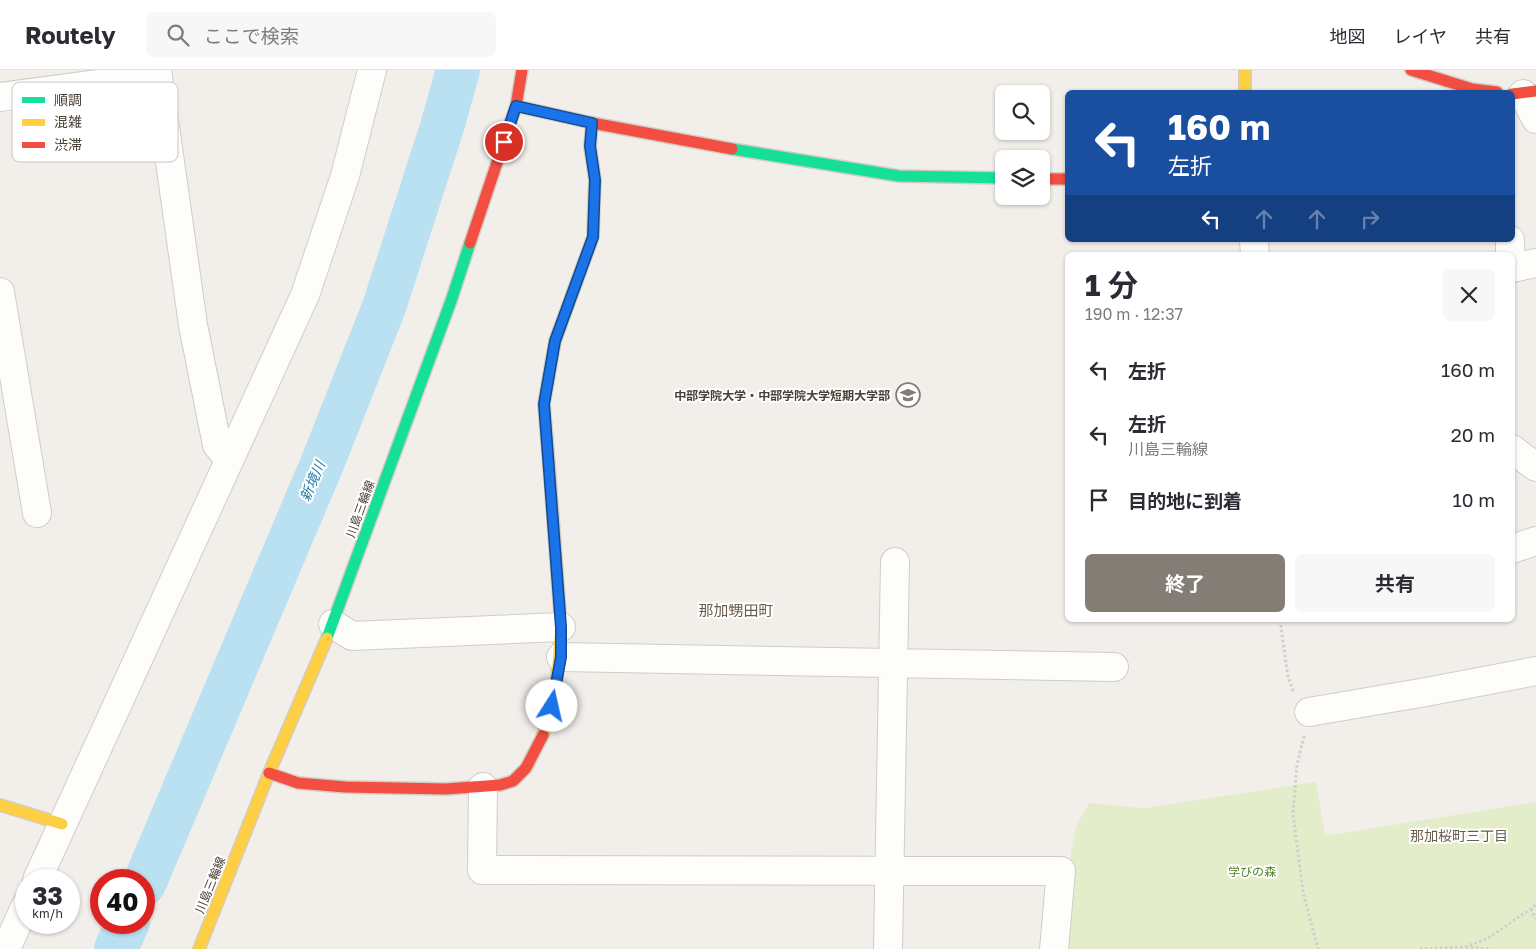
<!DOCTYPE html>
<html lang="ja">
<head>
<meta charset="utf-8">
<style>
	body { margin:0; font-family:"Golos Text","Noto Sans JP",sans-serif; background:#f7f7f7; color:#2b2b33; height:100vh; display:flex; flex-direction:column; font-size:19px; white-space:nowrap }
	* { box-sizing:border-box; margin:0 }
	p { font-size:16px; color:#7c7c81 }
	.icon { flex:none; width:28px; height:28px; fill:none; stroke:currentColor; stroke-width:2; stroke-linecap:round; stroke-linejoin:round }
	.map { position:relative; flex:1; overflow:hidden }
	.details { position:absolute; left:1065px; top:182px; width:450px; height:370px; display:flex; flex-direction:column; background:#fff; border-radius:8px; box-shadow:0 1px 4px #0004 }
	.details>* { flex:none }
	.guide { position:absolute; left:1065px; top:20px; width:450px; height:152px; border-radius:8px; box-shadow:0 1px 4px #0004; background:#1a4fa0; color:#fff; overflow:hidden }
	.fabs { position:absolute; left:995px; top:15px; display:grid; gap:10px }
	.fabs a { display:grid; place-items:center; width:55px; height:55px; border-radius:8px; background:#fff; box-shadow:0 1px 4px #0004; font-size:25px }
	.speed { position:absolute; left:15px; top:799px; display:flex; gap:10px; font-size:25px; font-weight:700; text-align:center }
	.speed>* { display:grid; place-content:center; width:65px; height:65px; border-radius:50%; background:#fff; box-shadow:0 1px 4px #0004; line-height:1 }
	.speed small { font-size:12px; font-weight:400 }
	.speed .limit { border:8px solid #d22; background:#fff; color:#111 }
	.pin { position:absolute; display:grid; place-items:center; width:42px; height:42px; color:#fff; margin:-21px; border:2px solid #fff; border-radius:50%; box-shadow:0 1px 5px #0007 }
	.me { position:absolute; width:55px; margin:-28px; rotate:10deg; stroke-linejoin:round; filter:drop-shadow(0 0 4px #0008) }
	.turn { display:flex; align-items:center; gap:18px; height:105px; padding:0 20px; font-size:22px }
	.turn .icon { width:65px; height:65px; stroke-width:2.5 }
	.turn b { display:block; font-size:35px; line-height:42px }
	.lanes { display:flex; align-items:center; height:48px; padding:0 20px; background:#0003; justify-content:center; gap:25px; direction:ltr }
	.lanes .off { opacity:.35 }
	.round { display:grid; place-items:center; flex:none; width:52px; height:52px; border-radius:8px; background:#f7f7f7 }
	.summary { display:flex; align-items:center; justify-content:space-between; height:85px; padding:0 20px }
	h1 { font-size:30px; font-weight:700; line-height:38px }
	.action { display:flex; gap:10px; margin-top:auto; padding:10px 20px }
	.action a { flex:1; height:58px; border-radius:8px; background:#847d75; color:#fff; font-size:20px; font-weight:700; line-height:58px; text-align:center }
	.action a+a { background:#f7f7f7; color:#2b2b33 }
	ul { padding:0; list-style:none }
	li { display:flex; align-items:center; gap:15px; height:65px; padding:0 20px }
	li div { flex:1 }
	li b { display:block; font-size:19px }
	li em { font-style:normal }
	header { display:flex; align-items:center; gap:30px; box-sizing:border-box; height:70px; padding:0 25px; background:#fff; border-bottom:1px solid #e1e1e2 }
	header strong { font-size:24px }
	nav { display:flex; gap:28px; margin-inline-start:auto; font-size:18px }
	.search { width:350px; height:45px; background:#f7f7f7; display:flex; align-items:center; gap:12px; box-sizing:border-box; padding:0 18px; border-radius:8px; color:#7c7c81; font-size:19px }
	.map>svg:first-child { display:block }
</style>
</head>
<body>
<header>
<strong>Routely</strong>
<div class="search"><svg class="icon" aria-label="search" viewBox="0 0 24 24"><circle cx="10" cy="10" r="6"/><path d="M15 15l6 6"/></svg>ここで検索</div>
<nav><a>地図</a><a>レイヤ</a><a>共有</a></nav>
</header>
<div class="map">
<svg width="1536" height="879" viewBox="0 0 1536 879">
	<rect width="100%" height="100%" fill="#f2efeb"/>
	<path fill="#e3edc9" d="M1316 712 1325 766 1536 732V879H1061L1070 788 1076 756 1089 733 1145 738Z"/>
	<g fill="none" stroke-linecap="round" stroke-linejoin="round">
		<path stroke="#b9e1f2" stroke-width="44" d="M144 814 322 394 384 237 442 57 458 0
			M116 879 128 852"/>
		<g stroke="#d0cdc8" stroke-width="30">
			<path id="street" d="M157 0 193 255 217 375 229 389
				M1523 24 1536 49
				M0 27 158 6
				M1254 170 1255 185
				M1510 170V185
				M1512 198 1536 193
				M0 222 37 443
				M1512 379 1536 397
				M1512 479 1536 471
				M333 554 352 566 561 557
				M561 587 1114 597
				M1309 642 1426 622 1536 601
				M483 717 482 800 1061 801 1054 879
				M37 810 305 225 345 106 372 0
				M6 879 26 835
				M888 879 895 492"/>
		</g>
		<g stroke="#d3cdc3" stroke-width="14">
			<path id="fast" d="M732 79 899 106 1004 108
				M549 395 544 334 555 271 593 167 594 131
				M327 568 451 231 470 173"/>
		</g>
		<g stroke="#d3cdc3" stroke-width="14">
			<path id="slow" d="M1245 0V22
				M592 53 590 77 595 110 594 131
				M543 665 556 618 561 557 549 395
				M0 735 62 754
				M199 879 269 703 327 568"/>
		</g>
		<g stroke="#d3cdc3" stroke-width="14">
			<path id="jam" d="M1411 0 1472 19 1497 22
				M1512 24 1536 21
				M516 36 592 53 732 79
				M1041 109H1068
				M470 173 516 36 522 0
				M269 703 298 713 345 717 446 719 500 715 513 711 526 698 543 665"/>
		</g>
		<path stroke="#d2cfca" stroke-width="3" stroke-dasharray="2.5 2.5" stroke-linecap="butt" d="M1280 550 1288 607 1294 623
			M1304 666 1297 695 1293 744 1303 822 1318 879
			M1531 839 1536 849
			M1466 877 1491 879
			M1420 879 1464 877 1487 869 1536 835"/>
		<use href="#street" stroke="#fdfdfc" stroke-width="28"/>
		<use href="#fast" stroke="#16e098" stroke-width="11"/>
		<use href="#slow" stroke="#ffcf43" stroke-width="11"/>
		<use href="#jam" stroke="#f24e42" stroke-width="11"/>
	</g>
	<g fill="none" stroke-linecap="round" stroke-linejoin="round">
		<g stroke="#114b97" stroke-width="12">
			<path id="route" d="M504 72 516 36 592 53 590 76 595 110 593 167 555 271 544 334 561 557V587L552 636"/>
		</g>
		<use href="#route" stroke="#1a73e8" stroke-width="9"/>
	</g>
	<defs>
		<g id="school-ring" transform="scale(1.25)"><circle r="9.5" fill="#fff" stroke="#847d75" stroke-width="1.5"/><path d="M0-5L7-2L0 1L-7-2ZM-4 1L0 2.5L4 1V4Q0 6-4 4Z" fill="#847d75"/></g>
	</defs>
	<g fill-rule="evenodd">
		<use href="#school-ring" x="908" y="325"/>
	</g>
	<g text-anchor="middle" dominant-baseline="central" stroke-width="4" stroke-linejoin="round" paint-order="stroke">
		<g font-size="12" font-weight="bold" fill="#494036" stroke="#fff" text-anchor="end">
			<text x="890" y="325">中部学院大学・中部学院大学短期大学部</text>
		</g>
		<g font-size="12" fill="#494036" stroke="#fff">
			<text transform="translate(360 439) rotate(-70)">川島三輪線</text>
			<text transform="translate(210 815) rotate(-68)">川島三輪線</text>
		</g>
		<g font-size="12" fill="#507f25" stroke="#fff">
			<text x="1252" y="801">学びの森</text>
		</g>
		<g font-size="14" font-style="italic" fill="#257aa2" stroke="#fff">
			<text transform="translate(312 411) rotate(-67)">新境川</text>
		</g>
		<g font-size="14" fill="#6c5c4c" stroke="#fff">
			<text x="1459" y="765">那加桜町三丁目</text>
		</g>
		<g font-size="15" fill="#6c5c4c" stroke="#fff">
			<text x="736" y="540">那加甥田町</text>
		</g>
	</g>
	<rect x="12" y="12" width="166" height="80" rx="8" fill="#fff" stroke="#c8c6c3" stroke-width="1"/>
	<rect x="22" y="27" width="23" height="6" fill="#16e098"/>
	<rect x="22" y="49" width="23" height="7" fill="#ffcf43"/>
	<rect x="22" y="72" width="23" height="6" fill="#f24e42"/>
	<g font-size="14" fill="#494036">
		<text x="54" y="35">順調</text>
		<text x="54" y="57">混雑</text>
		<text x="54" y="80">渋滞</text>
	</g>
</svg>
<div class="fabs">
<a><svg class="icon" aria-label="search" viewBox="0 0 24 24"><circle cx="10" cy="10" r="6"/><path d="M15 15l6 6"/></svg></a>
<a><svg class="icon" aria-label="layers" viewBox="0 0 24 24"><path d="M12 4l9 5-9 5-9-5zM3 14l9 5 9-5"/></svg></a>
</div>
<div class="speed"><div>33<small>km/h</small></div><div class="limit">40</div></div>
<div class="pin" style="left:504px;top:72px;background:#d93025"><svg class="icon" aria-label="arrive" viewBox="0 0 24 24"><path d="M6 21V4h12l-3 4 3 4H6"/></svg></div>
<svg class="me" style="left:552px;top:636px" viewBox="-20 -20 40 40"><circle r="19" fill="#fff"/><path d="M0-13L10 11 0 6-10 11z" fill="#1a73e8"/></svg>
<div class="guide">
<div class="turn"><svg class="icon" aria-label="left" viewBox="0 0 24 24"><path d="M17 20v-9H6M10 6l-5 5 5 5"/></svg><div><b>160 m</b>左折</div></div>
<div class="lanes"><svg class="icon" aria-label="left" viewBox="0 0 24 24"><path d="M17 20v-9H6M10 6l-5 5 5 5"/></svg><svg class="icon off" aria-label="ahead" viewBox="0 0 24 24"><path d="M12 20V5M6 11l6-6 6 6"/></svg><svg class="icon off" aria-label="ahead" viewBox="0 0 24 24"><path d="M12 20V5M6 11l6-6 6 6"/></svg><svg class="icon off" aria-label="right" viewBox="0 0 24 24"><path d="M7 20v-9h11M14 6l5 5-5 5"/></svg></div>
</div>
<section class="details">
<div class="summary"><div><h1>1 分</h1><p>190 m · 12:37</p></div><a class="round"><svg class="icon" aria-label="close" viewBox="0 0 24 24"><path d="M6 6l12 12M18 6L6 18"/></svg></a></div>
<ul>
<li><svg class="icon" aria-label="left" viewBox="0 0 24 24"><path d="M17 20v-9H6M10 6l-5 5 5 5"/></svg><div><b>左折</b></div><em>160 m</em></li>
<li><svg class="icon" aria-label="left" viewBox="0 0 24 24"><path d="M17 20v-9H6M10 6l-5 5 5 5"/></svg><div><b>左折</b><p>川島三輪線</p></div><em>20 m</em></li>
<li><svg class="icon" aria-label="arrive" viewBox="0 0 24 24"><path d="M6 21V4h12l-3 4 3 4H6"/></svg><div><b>目的地に到着</b></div><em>10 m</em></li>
</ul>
<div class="action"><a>終了</a><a>共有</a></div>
</section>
</div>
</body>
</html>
